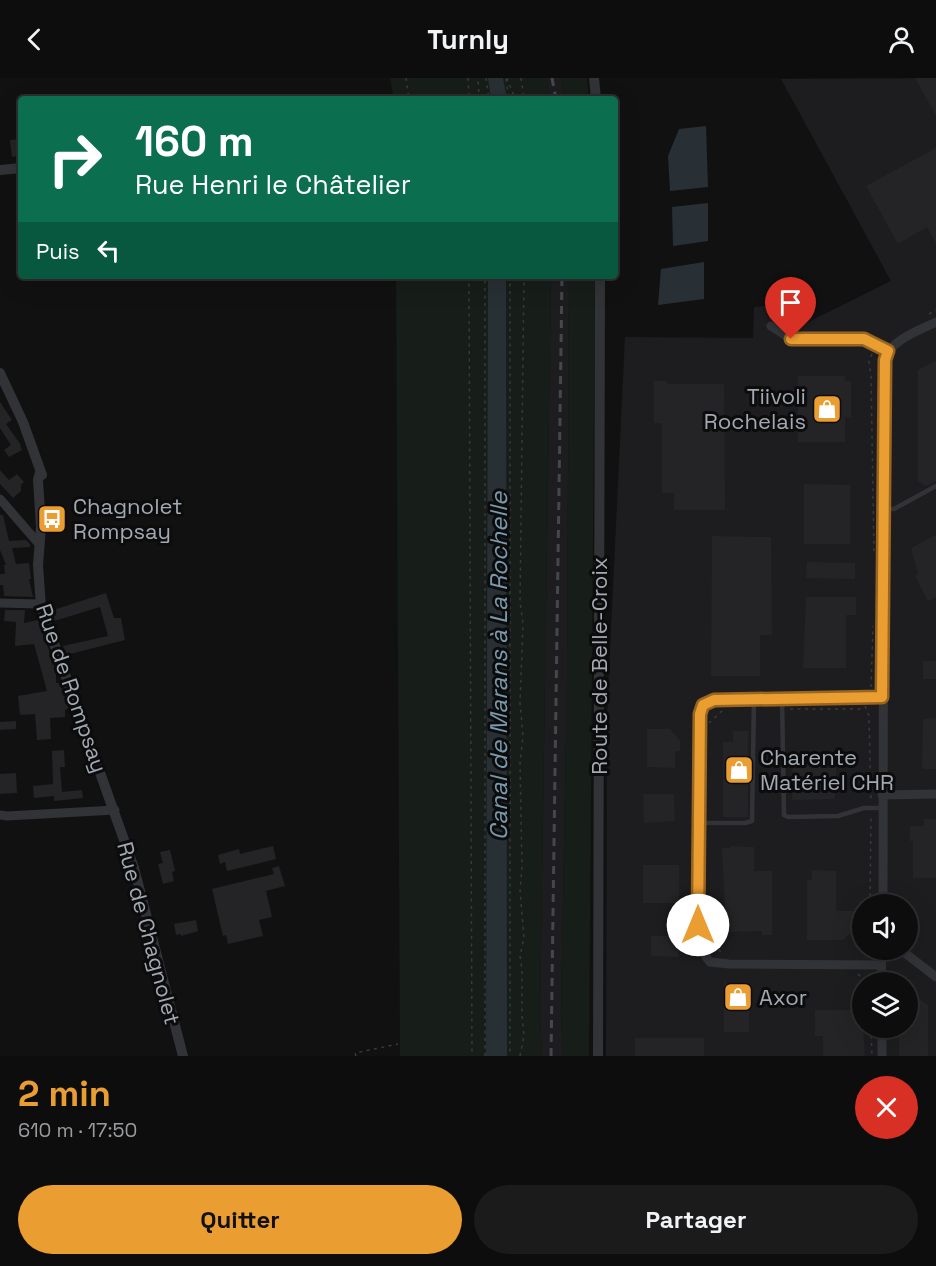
<!DOCTYPE html>
<html lang="fr">
<head>
<meta charset="utf-8">
<style>
	body { margin:0; font-family:"Space Grotesk",sans-serif; background:#1b1b1c; color:#f1f3f6; height:100vh; display:flex; flex-direction:column; font-size:22px; white-space:nowrap }
	* { box-sizing:border-box; margin:0 }
	p { font-size:20px; color:#9a9c9e }
	.icon { flex:none; width:33px; height:33px; fill:none; stroke:currentColor; stroke-width:2; stroke-linecap:round; stroke-linejoin:round }
	.map { position:relative; height:978px; overflow:hidden }
	.side { display:flex; flex-direction:column; background:#0d0d0e; flex:1 }
	.side>* { flex:none }
	.hud { position:absolute; left:18px; top:18px; width:600px; height:183px; border-radius:6px; box-shadow:0 6px 24px #0002,0 0 0 2px #2d2d2e; background:#0b6e4f; color:#fff; overflow:hidden }
	.buttons { position:absolute; left:852px; top:816px; display:grid; gap:12px }
	.buttons a { display:grid; place-items:center; width:66px; height:66px; border-radius:50%; background:#0d0d0e; box-shadow:0 6px 24px #0002,0 0 0 2px #2d2d2e; font-size:30px }
	.pin { position:absolute; display:grid; place-items:center; width:51px; height:51px; color:#fff; margin:-62px -26px; border-radius:50% 50% 50% 0; rotate:-45deg; box-shadow:0 0 6px #0007 }
	.pin .icon { rotate:45deg }
	.me { position:absolute; width:66px; margin:-33px; rotate:0deg; stroke-linejoin:round; filter:drop-shadow(0 0 4px #0008) }
	.turn { display:flex; align-items:center; gap:21px; height:126px; padding:0 18px; font-size:27px }
	.turn .icon { width:78px; height:78px; stroke-width:2.5 }
	.turn b { display:block; font-size:42px; line-height:51px }
	.then { display:flex; align-items:center; height:57px; padding:0 18px; background:#0003; gap:12px; font-size:22px }
	.round { display:grid; place-items:center; flex:none; width:63px; height:63px; border-radius:32px; background:#1b1b1c }
	.head { display:flex; align-items:center; justify-content:space-between; height:102px; padding:0 18px }
	h1 { font-size:36px; font-weight:700; line-height:45px; color:#ea9d31 }
	.cta { display:flex; gap:12px; margin-top:auto; padding:12px 18px }
	.cta a { flex:1; height:69px; border-radius:36px; background:#ea9d31; color:#111; font-size:24px; font-weight:700; line-height:69px; text-align:center }
	.cta a+a { background:#1b1b1c; color:#f1f3f6 }
	header { display:flex; justify-content:space-between; align-items:center; height:78px; padding:0 18px; background:#0d0d0e; font-size:27px; font-weight:700 }
	.map>svg:first-child { display:block }
</style>
</head>
<body>
<header><svg class="icon" aria-label="back" viewBox="0 0 24 24"><path d="M15 5l-7 7 7 7"/></svg>Turnly<svg class="icon" aria-label="person" viewBox="0 0 24 24"><circle cx="12" cy="8" r="4"/><path d="M4 21q1-7 8-7t8 7"/></svg></header>
<div class="map">
<svg width="936" height="978" viewBox="0 0 936 978">
	<rect width="100%" height="100%" fill="#111112"/>
	<path fill="#1d1d1f" fill-rule="evenodd" d="M547 0H561L564 21H549Z
		M936 0V978H606L607 635 625 259 753 260 754 229 790 226 802 247 891 203 781 1ZM862 826H908V872H862ZM862 904H908V950H862Z
		M551 198H569L567 602 561 935 563 978H542L540 937Z"/>
	<path fill="#171d18" d="M390 0H547L549 21H394Z
		M561 0H587L589 20 564 21Z
		M396 198H551L540 937 542 978H400Z
		M569 198H595L589 978H563L561 935 567 602Z"/>
	<path fill="#283035" d="M488 0H503L507 21H491Z
		M706 48 708 109 670 113 668 78 679 51Z
		M708 125V163L673 168 672 129Z
		M704 184V221L658 227 661 191Z
		M488 198H506L507 978H486Z"/>
	<path fill="#242426" d="M915 0H936V38Z
		M21 61V77L12 79 10 62Z
		M936 70V166L927 149 898 166 866 108Z
		M936 283V403L926 408 918 403V292Z
		M798 298H845V303H851V340L845 339V364H798Z
		M654 303H667V306H724L725 432H674V415H662V345H654Z
		M0 324 12 342 6 346 21 367 20 368 22 372 9 379 4 372 11 367 0 350Z
		M0 392 9 402 17 396 24 404 21 407V413L13 420 0 406Z
		M804 406 850 407V466H804Z
		M0 437H3L9 463 26 462 30 466V469L12 470 16 486 29 485 31 501H29L33 519 4 518 3 507H0V496H5L4 487H6L0 472Z
		M936 457V519L928 523 915 498 918 496 911 470Z
		M712 458 771 459 772 557H760V598H711Z
		M807 484 855 485V501L806 500Z
		M106 515 114 540H121L125 562 66 577 63 568 108 558 100 529 54 543 50 533Z
		M806 519H856V537H846V590H803Z
		M5 532H25L24 545 38 542 56 592V605H60L69 630 65 632V639L50 640 51 661 37 662 35 636 20 637 18 618 47 613 34 566 15 568 16 544 4 543Z
		M923 583H936V601H923Z
		M936 640V691H922L923 641Z
		M16 643V651L0 652V644Z
		M647 651H670L680 663V673H675V690L647 689Z
		M733 653H748V739H723V664H733Z
		M64 672 65 689H60L62 714 82 712 83 720 54 723V718L34 720 33 708 53 706 52 673Z
		M837 673 835 721 792 722 793 674Z
		M16 695 17 715 0 716V696Z
		M643 716H674L675 743 644 745Z
		M924 741H936V800H913V763H910V748H924Z
		M273 768 276 781 227 793 225 784 220 786 218 777 239 771 240 776Z
		M730 768 754 769V793H772V857H762V853L726 854 722 770H730Z
		M170 772 175 793 172 794 174 803 163 806 158 786 163 785 160 774Z
		M643 787H679V825H643Z
		M279 788 285 808 266 813 272 839 259 842 263 858 228 866 226 857 223 858 212 811 274 796 272 790Z
		M812 792 836 793V833H854V852L843 862H807V802H812Z
		M196 842 198 853 181 858V856L176 857 174 846Z
		M651 858H679V879L651 878Z
		M724 905H749V954H724Z
		M908 922H921L928 927V978H899V950H908Z
		M815 932H862L865 978H823V958H815Z
		M635 960H704V978H635Z"/>
	<g fill="none" stroke-linecap="round" stroke-linejoin="round">
		<path stroke="#383a3e" stroke-width="1.5" stroke-dasharray="3 4.5" stroke-linecap="butt" d="M406 0 409 21
			M468 0 469 21
			M486 0 489 21
			M507 0 515 21
			M521 0 524 21
			M506 1 509 21
			M477 21 479 18 478 0
			M469 198 472 978
			M510 198V978
			M929 236 936 232
			M872 276 869 283 871 298 874 477
			M871 609 873 548
			M865 628 869 638 871 724
			M790 631H864
			M709 645 723 632
			M870 826 871 737
			M708 861 722 875
			M858 896 865 904
			M871 950 872 978
			M356 978 355 975 398 966
			M485 978V198
			M520 978 524 957 522 938V892L520 878 524 860 520 812 522 789 520 685 523 658 520 625 523 546 520 523 524 198"/>
		<path stroke="#323337" stroke-width="4.5" d="M884 431H894L936 408
			M782 621 784 737 788 739 838 738 864 730H882
			M699 745H745L752 743 754 621"/>
		<path stroke="#323337" stroke-width="9" d="M771 248 791 261H864L888 273
			M0 421 39 466
			M0 525 40 526
			M882 717 936 716
			M0 737 7 738 115 732
			M883 826 884 282C892 261 918 253 936 244
			M901 872 936 899
			M881 887 729 886 710 884C696 869 698 853 698 834L700 636 703 627 714 622 882 619
			M881 904 882 872
			M882 950V978"/>
		<path stroke="#323337" stroke-width="10" d="M594 0 596 21
			M0 92 21 90
			M0 295 23 344 42 397
			M40 394 38 402 41 449 38 487 41 529 134 790 183 978
			M598 978 600 198"/>
		<path stroke="#45474c" stroke-width="3" stroke-dasharray="8 6" stroke-linecap="butt" d="M552 0 556 21
			M551 978 562 198"/>
	</g>
	<g fill="none" stroke-linecap="round" stroke-linejoin="round">
		<g stroke="#986620" stroke-width="15">
			<path id="route" d="M698 847 700 636 703 627 714 622 882 619 885 282 888 273 864 261H791"/>
		</g>
		<use href="#route" stroke="#ea9d31" stroke-width="10"/>
	</g>
	<defs>
		<g id="shop-square" transform="scale(1.5)"><rect x="-9" y="-9" width="18" height="18" rx="4" fill="#ea9d31" stroke="#0c0c0d"/><path d="M-5-2.5h2.3a2.7 3.5 0 0 1 5.4 0H5L5.5 6h-11ZM-1.5-2.5h3a1.5 2.3 0 0 0-3 0Z" fill="#fff"/></g>
		<g id="bus-square" transform="scale(1.5)"><rect x="-9" y="-9" width="18" height="18" rx="4" fill="#ea9d31" stroke="#0c0c0d"/><path d="M-5-6H5V4H4V6H2V4H-2V6H-4V4H-5ZM-3.5-4V0h7V-4ZM-3.5 1.2v1.5H-2V1.2ZM2 1.2v1.5H3.5V1.2Z" fill="#fff"/></g>
	</defs>
	<g fill-rule="evenodd">
		<use href="#shop-square" x="827" y="331"/>
		<use href="#bus-square" x="52" y="441"/>
		<use href="#shop-square" x="739" y="692"/>
		<use href="#shop-square" x="738" y="919"/>
	</g>
	<g text-anchor="middle" dominant-baseline="central" stroke-width="6" stroke-linejoin="round" paint-order="stroke">
		<g font-size="22" fill="#a3a9b2" stroke="#0c0c0d" text-anchor="start">
			<text x="806" y="318" text-anchor="end">Tiivoli<tspan x="806" dy="25">Rochelais</tspan></text>
			<text x="73" y="428">Chagnolet<tspan x="73" dy="25">Rompsay</tspan></text>
			<text x="760" y="679">Charente<tspan x="760" dy="25">Matériel CHR</tspan></text>
			<text x="759" y="919">Axor</text>
		</g>
		<g font-size="22" fill="#a3a9b2" stroke="#0c0c0d">
			<text transform="translate(599 588) rotate(-90)">Route de Belle-Croix</text>
			<text transform="translate(72 610) rotate(71)">Rue de Rompsay</text>
			<text transform="translate(149 855) rotate(75)">Rue de Chagnolet</text>
		</g>
		<g font-size="24" font-style="italic" fill="#7a99ad" stroke="#0c0c0d">
			<text transform="translate(498 588) rotate(-90)">Canal de Marans à La Rochelle</text>
		</g>
	</g>
</svg>
<div class="buttons">
<a><svg class="icon" aria-label="sound" viewBox="0 0 24 24"><path d="M4 9h4l5-4v14l-5-4H4zM17 9q2 3 0 6"/></svg></a>
<a><svg class="icon" aria-label="layers" viewBox="0 0 24 24"><path d="M12 4l9 5-9 5-9-5zM3 14l9 5 9-5"/></svg></a>
</div>
<div class="pin" style="left:791px;top:261px;background:#d93025"><svg class="icon" aria-label="arrive" viewBox="0 0 24 24"><path d="M6 21V4h12l-3 4 3 4H6"/></svg></div>
<svg class="me" style="left:698px;top:847px" viewBox="-20 -20 40 40"><circle r="19" fill="#fff"/><path d="M0-13L10 11 0 6-10 11z" fill="#ea9d31"/></svg>
<div class="hud">
<div class="turn"><svg class="icon" aria-label="right" viewBox="0 0 24 24"><path d="M7 20v-9h11M14 6l5 5-5 5"/></svg><div><b>160 m</b>Rue Henri le Châtelier</div></div>
<div class="then">Puis<svg class="icon" aria-label="left" viewBox="0 0 24 24"><path d="M17 20v-9H6M10 6l-5 5 5 5"/></svg></div>
</div>
</div>
<section class="side">
<div class="head"><div><h1>2 min</h1><p>610 m · 17:50</p></div><a class="round" style="background:#d93025;color:#fff"><svg class="icon" aria-label="close" viewBox="0 0 24 24"><path d="M6 6l12 12M18 6L6 18"/></svg></a></div>
<div class="cta"><a>Quitter</a><a>Partager</a></div>
</section>
</body>
</html>
